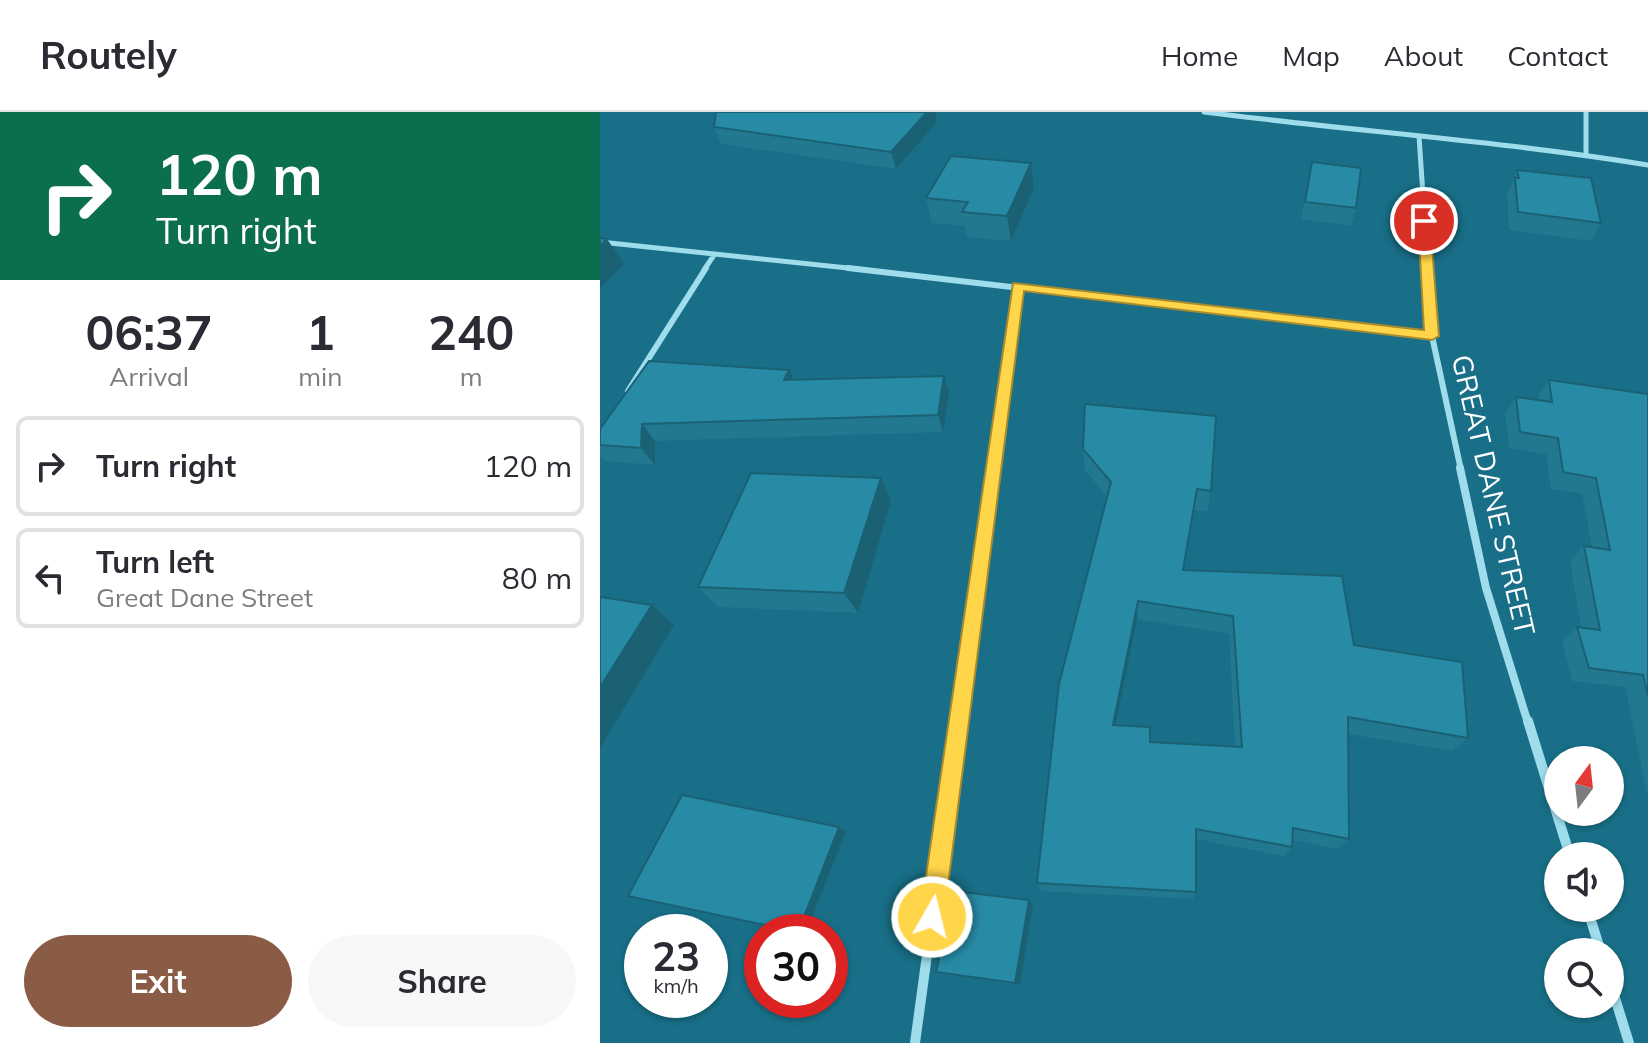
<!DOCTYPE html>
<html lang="en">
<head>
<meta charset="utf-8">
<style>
	body { margin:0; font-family:Mulish,sans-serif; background:#f7f7f7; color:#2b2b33; height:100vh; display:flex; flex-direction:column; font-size:30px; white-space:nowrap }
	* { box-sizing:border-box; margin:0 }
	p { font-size:26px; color:#7c7c81 }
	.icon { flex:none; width:44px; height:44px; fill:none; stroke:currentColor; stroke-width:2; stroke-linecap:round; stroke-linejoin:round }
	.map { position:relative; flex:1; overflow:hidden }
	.drawer { display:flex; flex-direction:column; background:#fff; width:600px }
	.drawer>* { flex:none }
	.guide { background:#0b6e4f; color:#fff; overflow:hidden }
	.needle { width:52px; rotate:15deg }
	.tools { position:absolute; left:944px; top:634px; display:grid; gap:16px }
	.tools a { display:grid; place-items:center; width:80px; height:80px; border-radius:50%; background:#fff; box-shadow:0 2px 6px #0004; font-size:40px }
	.speed { position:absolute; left:24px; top:802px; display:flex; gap:16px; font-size:40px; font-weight:700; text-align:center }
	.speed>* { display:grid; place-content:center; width:104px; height:104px; border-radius:50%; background:#fff; box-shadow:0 2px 6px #0004; line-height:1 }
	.speed small { font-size:20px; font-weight:400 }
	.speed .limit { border:12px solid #d22; background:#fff; color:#111 }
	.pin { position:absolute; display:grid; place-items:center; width:68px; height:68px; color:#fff; margin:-34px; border:4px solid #fff; border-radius:50%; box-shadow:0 2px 8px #0007 }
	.me { position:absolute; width:88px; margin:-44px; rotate:8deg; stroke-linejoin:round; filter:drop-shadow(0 0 6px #0008) }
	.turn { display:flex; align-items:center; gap:28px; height:168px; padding:0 24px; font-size:36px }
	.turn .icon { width:104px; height:104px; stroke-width:2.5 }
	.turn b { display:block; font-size:56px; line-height:68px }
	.eta { display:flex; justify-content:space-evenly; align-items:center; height:136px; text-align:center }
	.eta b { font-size:48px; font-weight:700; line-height:56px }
	.cta { display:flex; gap:16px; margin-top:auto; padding:16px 24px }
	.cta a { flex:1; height:92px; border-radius:48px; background:#8a5c45; color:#fff; font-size:32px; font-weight:700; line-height:92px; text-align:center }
	.cta a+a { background:#f7f7f7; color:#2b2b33 }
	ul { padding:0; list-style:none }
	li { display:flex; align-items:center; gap:24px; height:100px; margin:0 16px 12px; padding:0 8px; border:4px solid #e1e1e2; border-radius:12px }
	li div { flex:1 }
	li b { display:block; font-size:30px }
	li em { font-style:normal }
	header { display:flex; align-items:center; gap:48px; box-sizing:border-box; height:112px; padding:0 40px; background:#fff; border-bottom:2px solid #e1e1e2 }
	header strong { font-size:38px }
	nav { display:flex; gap:44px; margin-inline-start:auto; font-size:28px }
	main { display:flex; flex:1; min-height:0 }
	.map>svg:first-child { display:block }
</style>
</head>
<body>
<header>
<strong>Routely</strong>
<nav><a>Home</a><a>Map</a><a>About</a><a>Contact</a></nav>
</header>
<main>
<section class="drawer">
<div class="guide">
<div class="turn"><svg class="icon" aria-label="right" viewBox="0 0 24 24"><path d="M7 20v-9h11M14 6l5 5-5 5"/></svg><div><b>120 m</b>Turn right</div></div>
</div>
<div class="eta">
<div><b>06:37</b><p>Arrival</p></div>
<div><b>1</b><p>min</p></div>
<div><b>240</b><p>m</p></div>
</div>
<ul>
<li><svg class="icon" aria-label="right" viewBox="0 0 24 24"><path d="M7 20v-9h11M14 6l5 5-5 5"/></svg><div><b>Turn right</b></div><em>120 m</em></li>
<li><svg class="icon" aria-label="left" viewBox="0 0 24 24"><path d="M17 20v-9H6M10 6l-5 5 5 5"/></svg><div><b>Turn left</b><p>Great Dane Street</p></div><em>80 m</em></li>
</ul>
<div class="cta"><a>Exit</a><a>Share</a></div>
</section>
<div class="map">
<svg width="1048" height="931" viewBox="0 0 1048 931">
	<rect width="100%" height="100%" fill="#186f87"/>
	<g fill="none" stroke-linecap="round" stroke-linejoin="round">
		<path stroke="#9fdded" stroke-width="5" d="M604 0C752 19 901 29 1048 53
			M986 0V43
			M819 24 828 158
			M0 130 267 158
			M104 158 114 143"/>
		<path stroke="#9fdded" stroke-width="6" d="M248 156 832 224
			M828 156 832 224 861 358
			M28 279 106 156
			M393 358 418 174"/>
		<path stroke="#9fdded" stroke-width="8" d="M860 356 886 476 928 611
			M359 611 393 356"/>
		<path stroke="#9fdded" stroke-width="10" d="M928 609 970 744
			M987 796 1001 840
			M1010 870 1029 931
			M315 931 359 609"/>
	</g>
	<path fill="#22788f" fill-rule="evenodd" d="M337 10 296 57 121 32 114 15Z
		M712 50 756 96 751 114 701 107Z
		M917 58 1001 111 991 129 909 118 907 83Z
		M434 76 411 129 367 125 365 114 332 111 326 86Z
		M194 268 349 281 343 320 55 329V353L5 349 0 344V317Z
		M949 268 1048 282V686L1025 575 972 569 962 529 977 515 981 516 970 449 984 434 992 435 982 382 951 377 946 342 909 336 905 302 916 285 938 288V285Z
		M483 337 611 379 607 399 594 398 584 459 754 533 868 626 852 639 748 622 749 727 737 737 693 728 692 735 684 744 596 727V780L593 787 441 779 437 771 507 385 485 358ZM537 507 629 522 635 634 550 630 516 613Z
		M281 366 291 389 258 501 118 495 98 475Z
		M429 788 433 793 420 873 336 860Z"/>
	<path fill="#1b6174" d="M327 0H335L337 10 296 57 291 40Z
		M431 51 434 76 411 129 407 104Z
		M7 127 24 152 0 176V134Z
		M189 258 198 276 184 268Z
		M344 264 349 281 343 320 338 303Z
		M42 312 55 329V353L41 336Z
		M281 366 291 389 258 501 244 481Z
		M538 489 537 507 513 627V613Z
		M52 493 74 513 0 636V575Z
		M239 715 246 719 206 820H198Z
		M429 788 433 793 420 873 415 871Z"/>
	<path fill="#278ba6" stroke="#1b6174" stroke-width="2" fill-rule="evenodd" d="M116 0H327L291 40 114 15Z
		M351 44 431 51 407 104 362 100 368 90 326 86Z
		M712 50 761 56 756 96 705 90Z
		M917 58 991 66 1001 111 918 100 915 66H919Z
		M0 126 7 127 0 134Z
		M49 249 189 258 184 268 344 264 338 303 42 312 41 336 0 333V317Z
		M949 268 1048 282V583L1043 563 989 556 977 515 1000 518 984 434 1010 438 996 366 963 360 958 326 920 320 916 285 952 290Z
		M485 292 616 304 611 379 597 377 583 458 742 464 754 533 862 550 868 626 748 605 749 727 693 716 692 735 596 717V780L437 771 459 572 511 370 483 337ZM538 489 633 504 642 635 550 630V615L513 613Z
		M151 361 281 366 244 481 98 475Z
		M0 485 52 493 0 575Z
		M82 683 239 715 198 820 28 784Z
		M354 779 429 788 415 871 336 860Z"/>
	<path fill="#ffd54a" stroke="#a68a30" stroke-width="2" d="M824 106 830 109 839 224 832 228 424 179 344 805 340 813 332 817 323 813 320 805 413 171 824 218 818 109Z"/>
	<g text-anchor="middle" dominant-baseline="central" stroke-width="8" stroke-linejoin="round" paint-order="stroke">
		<g font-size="28" fill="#fff" stroke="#186f87">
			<text transform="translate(894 383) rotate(77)">GREAT DANE STREET</text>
		</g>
	</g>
</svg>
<div class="tools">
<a><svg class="needle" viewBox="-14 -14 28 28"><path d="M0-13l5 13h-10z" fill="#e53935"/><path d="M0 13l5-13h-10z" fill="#7c7c81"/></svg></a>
<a><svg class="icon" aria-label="sound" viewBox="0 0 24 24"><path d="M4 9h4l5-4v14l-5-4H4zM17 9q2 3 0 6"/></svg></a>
<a><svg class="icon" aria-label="search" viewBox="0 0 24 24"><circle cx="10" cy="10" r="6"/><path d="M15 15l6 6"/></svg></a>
</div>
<div class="speed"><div>23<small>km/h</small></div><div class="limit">30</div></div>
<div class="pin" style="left:824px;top:109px;background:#d93025"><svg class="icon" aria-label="arrive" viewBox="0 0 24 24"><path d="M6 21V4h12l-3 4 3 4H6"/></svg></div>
<svg class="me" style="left:332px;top:805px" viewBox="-20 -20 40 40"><circle r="17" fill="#ffd54a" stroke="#fff" stroke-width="3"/><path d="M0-11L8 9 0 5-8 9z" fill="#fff"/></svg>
</div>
</main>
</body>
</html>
